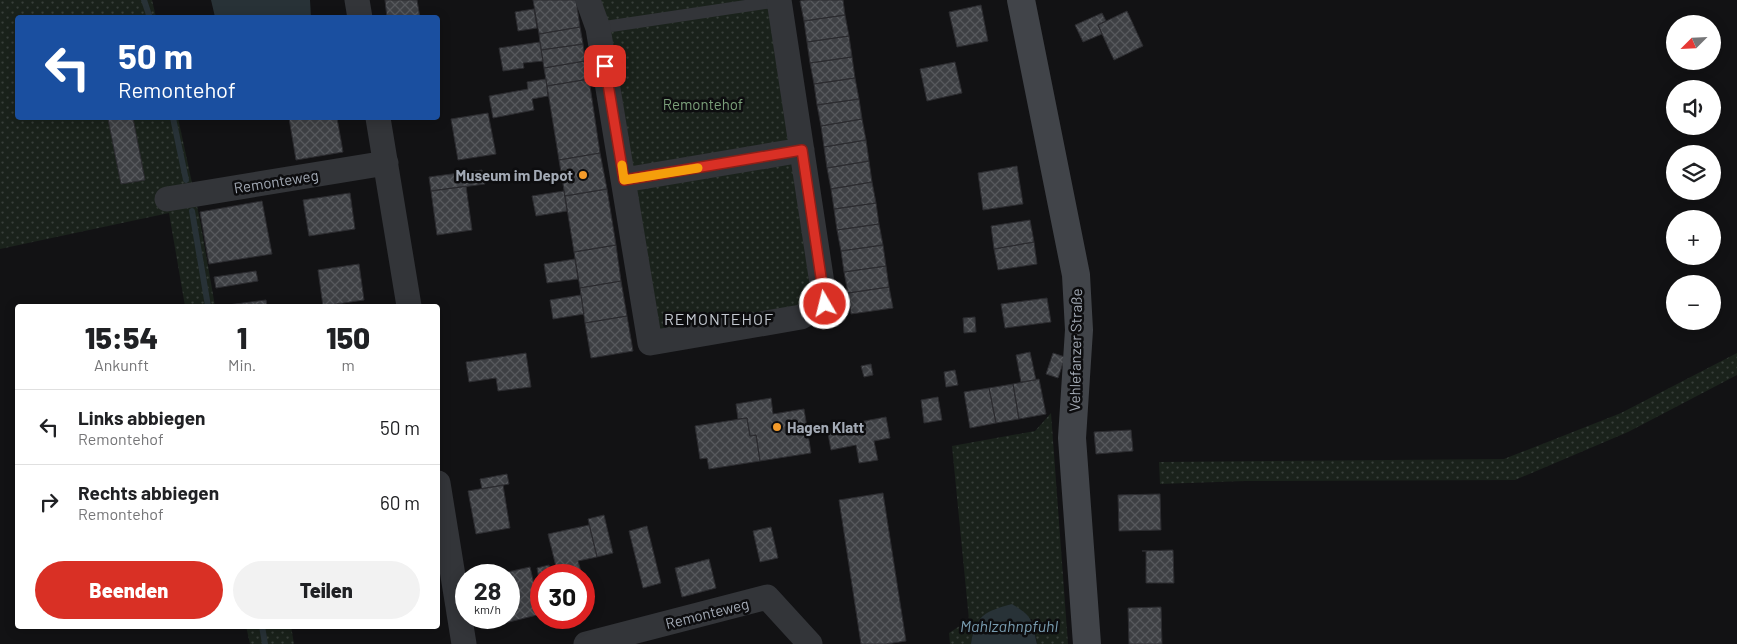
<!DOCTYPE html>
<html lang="de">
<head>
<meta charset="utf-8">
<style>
	body { margin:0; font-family:Barlow,sans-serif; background:#f2f2f2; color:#202124; height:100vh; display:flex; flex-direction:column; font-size:19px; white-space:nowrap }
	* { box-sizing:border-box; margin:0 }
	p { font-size:16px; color:#757577 }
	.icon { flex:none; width:28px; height:28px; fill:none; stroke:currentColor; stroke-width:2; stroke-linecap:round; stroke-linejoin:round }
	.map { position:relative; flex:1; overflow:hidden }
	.drawer { position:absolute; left:15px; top:304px; width:425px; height:325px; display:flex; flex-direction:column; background:#fff; border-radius:5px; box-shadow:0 2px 12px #0003 }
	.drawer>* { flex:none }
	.top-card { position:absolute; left:15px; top:15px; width:425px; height:105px; border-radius:5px; box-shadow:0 2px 12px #0003; background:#1a4fa0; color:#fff; overflow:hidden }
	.needle { width:32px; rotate:246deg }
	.buttons { position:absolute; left:1666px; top:15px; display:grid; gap:10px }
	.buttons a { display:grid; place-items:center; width:55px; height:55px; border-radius:50%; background:#fff; box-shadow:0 2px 12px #0003; font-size:25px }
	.speed { position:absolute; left:455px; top:564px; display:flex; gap:10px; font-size:25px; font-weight:700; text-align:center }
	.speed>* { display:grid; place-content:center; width:65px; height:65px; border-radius:50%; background:#fff; box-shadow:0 2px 12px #0003; line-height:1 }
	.speed small { font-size:12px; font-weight:400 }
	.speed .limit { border:8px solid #d22; background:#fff; color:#111 }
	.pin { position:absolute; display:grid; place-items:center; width:42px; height:42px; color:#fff; margin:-21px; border-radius:10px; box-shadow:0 2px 8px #0006 }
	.me { position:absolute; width:55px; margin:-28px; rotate:352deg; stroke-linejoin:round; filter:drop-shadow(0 0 4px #0008) }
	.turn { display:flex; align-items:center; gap:18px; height:105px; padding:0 20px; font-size:22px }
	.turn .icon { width:65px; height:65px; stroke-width:2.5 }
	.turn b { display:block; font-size:35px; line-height:42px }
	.eta { display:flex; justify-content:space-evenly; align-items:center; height:85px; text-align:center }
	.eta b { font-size:30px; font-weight:800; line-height:35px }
	.button { display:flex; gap:10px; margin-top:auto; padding:10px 20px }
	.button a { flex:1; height:58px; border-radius:30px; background:#d93025; color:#fff; font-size:20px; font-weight:800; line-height:58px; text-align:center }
	.button a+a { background:#f2f2f2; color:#202124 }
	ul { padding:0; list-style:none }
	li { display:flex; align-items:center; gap:15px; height:75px; padding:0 20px; border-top:1px solid #e0e0e0 }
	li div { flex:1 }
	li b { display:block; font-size:19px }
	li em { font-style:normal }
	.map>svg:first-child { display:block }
</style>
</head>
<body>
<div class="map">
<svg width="1737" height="644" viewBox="0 0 1737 644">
	<defs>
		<pattern id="grass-dots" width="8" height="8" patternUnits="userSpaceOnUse" patternTransform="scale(1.25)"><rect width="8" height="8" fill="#1a221b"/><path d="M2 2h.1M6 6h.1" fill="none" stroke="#383f3a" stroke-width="1.8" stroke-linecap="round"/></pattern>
		<pattern id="building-cross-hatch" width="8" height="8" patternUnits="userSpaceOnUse" patternTransform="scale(1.25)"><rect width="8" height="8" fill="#3e4044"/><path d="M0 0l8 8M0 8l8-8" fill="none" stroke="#57595d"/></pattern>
	</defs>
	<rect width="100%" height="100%" fill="#121214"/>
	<path fill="url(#grass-dots)" d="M0 0H152L156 17 18 18V118H178L200 220 215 306H185L169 213 0 249Z
		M585 0H784L838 320 645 350Z
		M1737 353V375L1628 432 1515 480 1245 481 1160 484 1159 462 1504 459 1621 413Z
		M1051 413 1068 644H1037L1032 619 974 626 971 644H950L949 633 969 620 952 446 1035 431Z
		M246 626H291L294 644H250Z"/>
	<path fill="#283237" d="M211 0H310L311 17H215Z
		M1012 604C1034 617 1032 621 1037 644H971C975 615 986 611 1012 604Z"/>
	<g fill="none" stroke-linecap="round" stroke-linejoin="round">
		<path stroke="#283237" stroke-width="6" d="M144 0 150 18
			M173 118 186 180
			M192 211 208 306
			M262 626 265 644"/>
	</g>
	<path fill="url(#building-cross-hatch)" stroke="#2c2c30" d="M385 0H417L420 18H387Z
		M533 0H576L580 27 539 34Z
		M805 0H843L845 15 804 21 800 1Z
		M981 5 988 41 957 47 949 12Z
		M534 9 537 28 518 31 515 12Z
		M1127 11 1143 46 1114 60 1098 25Z
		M1102 13 1106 21 1098 25 1102 34 1083 42 1075 25Z
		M845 15 849 36 807 42 804 21Z
		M580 27 583 44 541 50 539 34Z
		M849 36 852 57 810 63 807 42Z
		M540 42 543 61 523 63 524 68 503 71 499 48Z
		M583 44 585 61 544 68 541 50Z
		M852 57 855 78 814 84 810 63Z
		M585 61 589 79 547 86 544 68Z
		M955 62 962 93 927 101 920 69Z
		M855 78 859 99 817 105 814 84Z
		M546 79 548 96 532 99 534 110 493 118 489 96 528 89 527 82Z
		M589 79 600 153 559 160 547 86Z
		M859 99 862 119 821 126 817 105Z
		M488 113 496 154 458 160 451 119Z
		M117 118H133L145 180 121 184 108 119Z
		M289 118H337L343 152 296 160Z
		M862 119 866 140 824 147 821 126Z
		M866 140 869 161 827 168 824 147Z
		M600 153 607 189 565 196 559 160Z
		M869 161 872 182 831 189 827 168Z
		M1017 166 1023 204 983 210 978 173Z
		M482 170 485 184 431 191 429 177Z
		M872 182 876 203 834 209 831 189Z
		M466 186 472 230 437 235 431 191Z
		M607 189 616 245 574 252 565 196Z
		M564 191 567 211 536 216 532 196Z
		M350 193 355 229 309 236 303 200Z
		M262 201 272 254 209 264 200 212Z
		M876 203 879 224 837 230 834 209Z
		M1030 220 1034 242 994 249 991 226Z
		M879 224 883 245 841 251 837 230Z
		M1034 242 1037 264 998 270 994 249Z
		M616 245 621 281 580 288 574 252Z
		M883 245 886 266 844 272 841 251Z
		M575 259 578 279 547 283 544 264Z
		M359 264 364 300 323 306 318 270Z
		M886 266 889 287 848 293 844 272Z
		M256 271 258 281 216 288 214 277Z
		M621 281 627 316 585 323 580 288Z
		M889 287 893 308 851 314 848 293Z
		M581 295 584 314 553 319 550 300Z
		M1047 298 1051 322 1005 328 1001 304Z
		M266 300 267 306H220Z
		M627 316 633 351 591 358 585 323Z
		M975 317 976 332 964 333 963 318Z
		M1030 352 1036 380 1021 382 1016 355Z
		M526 353 531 387 498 391 496 378 469 382 466 362Z
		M1053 353 1065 357 1058 378 1046 374Z
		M871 364 873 375 864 377 861 366Z
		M955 370 958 385 946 387 944 372Z
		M1039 379 1046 414 1019 419 1013 384Z
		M1013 384 1019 419 996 423 989 388Z
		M989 388 996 423 970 428 964 392Z
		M938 397 942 420 924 423 921 400Z
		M771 398 773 414 804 409 811 453 760 461 756 435 750 436 747 418 738 419 736 404Z
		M886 417 890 438 874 441 878 460 859 463 856 445 831 450 827 428Z
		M747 418 750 436 756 435 760 461 709 469 707 458 700 459 695 426Z
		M1131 430 1133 451 1096 454 1094 432Z
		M507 474 509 484 482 489 480 479Z
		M503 485 510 528 476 534 468 491Z
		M883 493 906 641 886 644H861L839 500Z
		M1160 494 1161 530 1119 531 1118 495Z
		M604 515 613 553 597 557 588 519Z
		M589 525 597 557 578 561 582 575H558L548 534Z
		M647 526 661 583 643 588 629 531Z
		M771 527 778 558 760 562 753 531Z
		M1173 550 1174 583H1146V551H1142Z
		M709 559 716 588 682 597 675 568Z
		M549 565 551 575H541V591L537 568Z
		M530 567 541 614 505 623 504 618H509V575H494Z
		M1161 607 1162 644H1129L1128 608Z"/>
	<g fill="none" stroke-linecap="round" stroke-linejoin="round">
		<path stroke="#333539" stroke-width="12" d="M598 28 779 1"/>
		<path stroke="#333539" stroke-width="25" d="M357 0 360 18
			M588 0 598 28 650 343 801 317 825 303 779 0
			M378 118 409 306
			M624 180 802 150
			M167 199 386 163
			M438 483 464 644
			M586 644 767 597 810 644"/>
		<path stroke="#414449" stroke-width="28" d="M1021 0 1076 275 1079 330 1072 438 1087 644"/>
	</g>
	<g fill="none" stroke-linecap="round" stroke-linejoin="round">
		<g stroke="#8d1f18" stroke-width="12">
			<path id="route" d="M605 66 624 180 802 150 825 304"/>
		</g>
		<use href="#route" stroke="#d93025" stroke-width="9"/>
		<path stroke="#f59e0b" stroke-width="9" d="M622 165 624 180 698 168"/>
	</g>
	<g fill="#f49b2a" stroke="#0d0d0f" stroke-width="2">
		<circle cx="583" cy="175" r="5"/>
		<circle cx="777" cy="427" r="5"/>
	</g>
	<g text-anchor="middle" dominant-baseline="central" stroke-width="5" stroke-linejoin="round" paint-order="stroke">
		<g font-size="15" fill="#7ba07a" stroke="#0d0d0f">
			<text x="703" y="104">Remontehof</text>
		</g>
		<g font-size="15" font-weight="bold" fill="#a3aab5" stroke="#0d0d0f" text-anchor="end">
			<text x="573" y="175">Museum im Depot</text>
			<text x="787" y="427" text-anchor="start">Hagen Klatt</text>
		</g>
		<g font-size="15" fill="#a3aab5" stroke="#0d0d0f">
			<text transform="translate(276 181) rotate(-9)">Remonteweg</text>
			<text transform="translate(1075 350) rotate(-89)">Vehlefanzer Straße</text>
			<text transform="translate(707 613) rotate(-14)">Remonteweg</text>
		</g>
		<g font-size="16" letter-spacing="1" fill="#c4c9d1" stroke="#0d0d0f">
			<text x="719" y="318">REMONTEHOF</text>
		</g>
		<g font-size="16" font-style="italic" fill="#799db1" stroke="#0d0d0f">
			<text x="1009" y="625">Mahlzahnpfuhl</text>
		</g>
	</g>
</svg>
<div class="buttons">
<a><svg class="needle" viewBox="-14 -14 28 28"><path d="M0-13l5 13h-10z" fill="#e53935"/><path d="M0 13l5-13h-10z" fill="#757577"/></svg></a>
<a><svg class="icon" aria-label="sound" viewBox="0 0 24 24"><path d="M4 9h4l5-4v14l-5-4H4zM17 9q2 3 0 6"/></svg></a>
<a><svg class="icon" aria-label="layers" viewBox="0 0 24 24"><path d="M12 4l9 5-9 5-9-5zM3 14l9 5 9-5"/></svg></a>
<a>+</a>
<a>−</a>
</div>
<div class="speed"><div>28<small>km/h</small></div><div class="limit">30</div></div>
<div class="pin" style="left:605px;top:66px;background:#d93025"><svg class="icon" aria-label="arrive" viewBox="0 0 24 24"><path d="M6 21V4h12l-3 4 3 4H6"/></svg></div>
<svg class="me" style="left:825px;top:304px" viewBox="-20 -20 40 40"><circle r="17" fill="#d93025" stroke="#fff" stroke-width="3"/><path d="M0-11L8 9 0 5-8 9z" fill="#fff"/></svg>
<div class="top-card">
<div class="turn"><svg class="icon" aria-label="left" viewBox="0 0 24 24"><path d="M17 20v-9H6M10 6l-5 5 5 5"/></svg><div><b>50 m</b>Remontehof</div></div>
</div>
<section class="drawer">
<div class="eta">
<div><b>15:54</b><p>Ankunft</p></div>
<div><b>1</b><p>Min.</p></div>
<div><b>150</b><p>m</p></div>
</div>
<ul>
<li><svg class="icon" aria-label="left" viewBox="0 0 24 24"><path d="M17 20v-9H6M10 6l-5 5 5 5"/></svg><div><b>Links abbiegen</b><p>Remontehof</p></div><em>50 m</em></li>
<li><svg class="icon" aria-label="right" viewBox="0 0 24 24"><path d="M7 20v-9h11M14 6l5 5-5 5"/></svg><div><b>Rechts abbiegen</b><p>Remontehof</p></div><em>60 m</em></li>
</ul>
<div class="button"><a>Beenden</a><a>Teilen</a></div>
</section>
</div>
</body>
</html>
